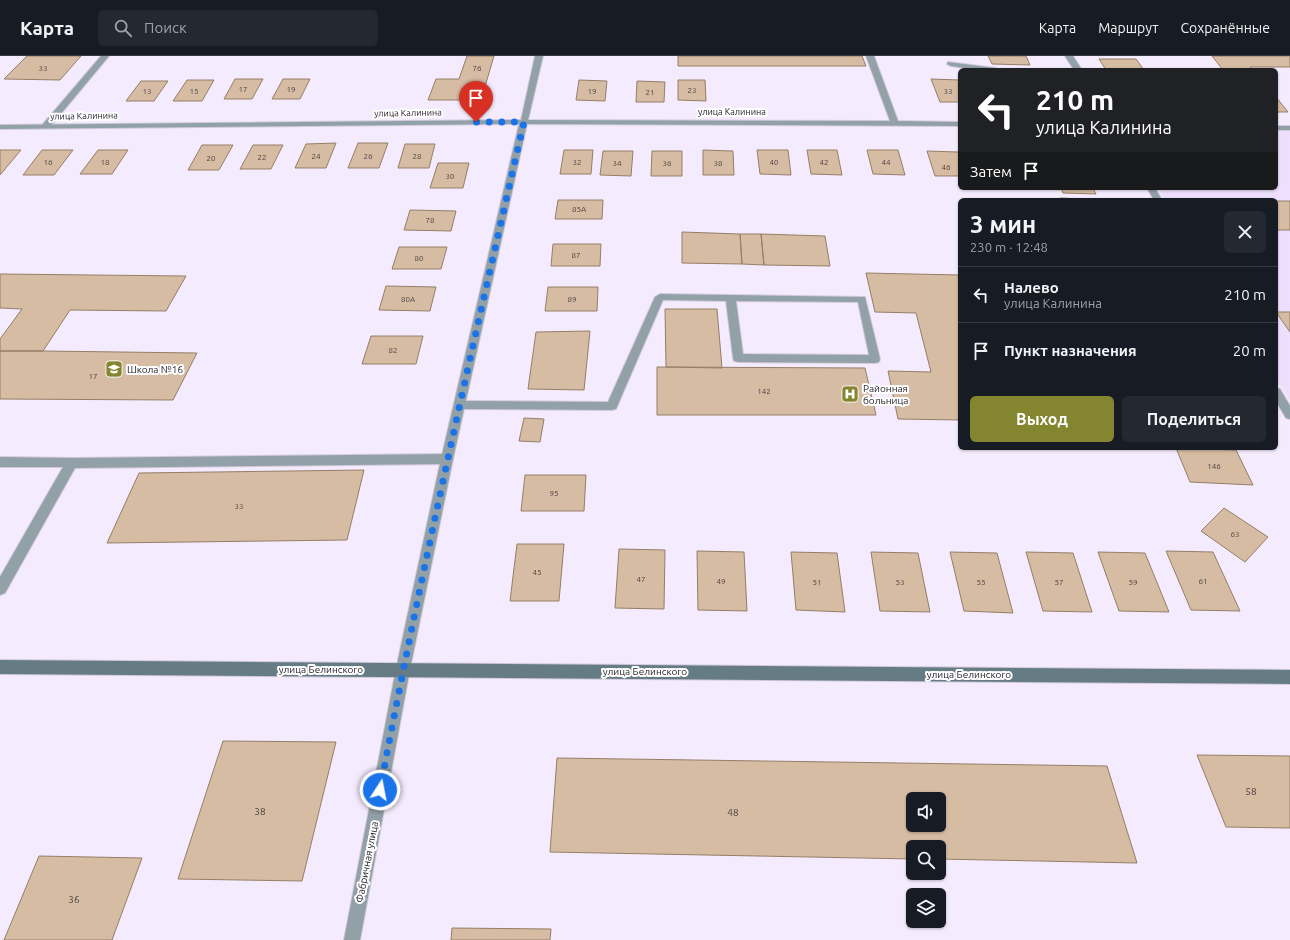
<!DOCTYPE html>
<html lang="ru">
<head>
<meta charset="utf-8">
<style>
	body { margin:0; font-family:Ubuntu,sans-serif; background:#242831; color:#f1f3f6; height:100vh; display:flex; flex-direction:column; font-size:15px; white-space:nowrap }
	* { box-sizing:border-box; margin:0 }
	p { font-size:13px; color:#9ea1a6 }
	.icon { flex:none; width:22px; height:22px; fill:none; stroke:currentColor; stroke-width:2; stroke-linecap:round; stroke-linejoin:round }
	.map { position:relative; flex:1; overflow:hidden }
	.side { position:absolute; left:958px; top:142px; width:320px; height:252px; display:flex; flex-direction:column; background:#171b24; border-radius:6px; box-shadow:0 1px 3px #0004 }
	.side>* { flex:none }
	.top-card { position:absolute; left:958px; top:12px; width:320px; height:122px; border-radius:6px; box-shadow:0 1px 3px #0004; background:#202124; color:#fff; overflow:hidden }
	.buttons { position:absolute; left:906px; top:736px; display:grid; gap:8px }
	.buttons a { display:grid; place-items:center; width:40px; height:40px; border-radius:6px; background:#171b24; box-shadow:0 1px 3px #0004; font-size:20px }
	.pin { position:absolute; display:grid; place-items:center; width:34px; height:34px; color:#fff; margin:-41px -17px; border-radius:50% 50% 50% 0; rotate:-45deg; box-shadow:0 0 4px #0007 }
	.pin .icon { rotate:45deg }
	.me { position:absolute; width:44px; margin:-22px; rotate:11deg; stroke-linejoin:round; filter:drop-shadow(0 0 3px #0008) }
	.turn { display:flex; align-items:center; gap:14px; height:84px; padding:0 12px; font-size:18px }
	.turn .icon { width:52px; height:52px; stroke-width:2.5 }
	.turn b { display:block; font-size:28px; line-height:34px }
	.then { display:flex; align-items:center; height:38px; padding:0 12px; background:#0003; gap:8px; font-size:15px }
	.round { display:grid; place-items:center; flex:none; width:42px; height:42px; border-radius:6px; background:#242831 }
	.headline { display:flex; align-items:center; justify-content:space-between; height:68px; padding:0 12px }
	h1 { font-size:24px; font-weight:700; line-height:30px }
	.action { display:flex; gap:8px; margin-top:auto; padding:8px 12px }
	.action a { flex:1; height:46px; border-radius:6px; background:#83852f; color:#fff; font-size:16px; font-weight:700; line-height:46px; text-align:center }
	.action a+a { background:#242831; color:#f1f3f6 }
	ul { padding:0; list-style:none }
	li { display:flex; align-items:center; gap:12px; height:56px; padding:0 12px; border-top:1px solid #363941 }
	li div { flex:1 }
	li b { display:block; font-size:15px }
	li em { font-style:normal }
	header { display:flex; align-items:center; gap:24px; box-sizing:border-box; height:56px; padding:0 20px; background:#171b24; border-bottom:1px solid #363941 }
	header strong { font-size:19px }
	nav { display:flex; gap:22px; margin-inline-start:auto; font-size:14px }
	.search { width:280px; height:36px; background:#242831; display:flex; align-items:center; gap:10px; box-sizing:border-box; padding:0 14px; border-radius:6px; color:#9ea1a6; font-size:15px }
	.map>svg:first-child { display:block }
</style>
</head>
<body>
<header>
<strong>Карта</strong>
<div class="search"><svg class="icon" aria-label="search" viewBox="0 0 24 24"><circle cx="10" cy="10" r="6"/><path d="M15 15l6 6"/></svg>Поиск</div>
<nav><a>Карта</a><a>Маршрут</a><a>Сохранённые</a></nav>
</header>
<div class="map">
<svg width="1290" height="884" viewBox="0 0 1290 884">
	<rect width="100%" height="100%" fill="#f4ebfe"/>
	<path fill="#eddffd" d="M1276 75H1290V344L1276 322V144H1165L1158 132H1276Z"/>
	<path fill="#d5bca3" stroke="#957e67" fill-rule="evenodd" d="M27 0H81L60 24 4 23Z
		M467 0H494L481 44H428L436 23H459Z
		M678 0H862L866 10H678Z
		M988 0H1026L1030 9 992 8Z
		M1212 0H1290V11H1250L1253 14H1223Z
		M1099 3H1136L1144 14H1106Z
		M235 23H263L252 43H224Z
		M283 23H310L300 43H272Z
		M931 23 960 24V46H940Z
		M187 24H214L202 45H173Z
		M579 24 607 25 605 45 576 44Z
		M678 24H705L706 45 678 44Z
		M141 25H168L154 45H126Z
		M637 25 665 26 664 46H636Z
		M1276 41 1288 56H1276Z
		M336 87 326 112H295L306 88Z
		M358 87H388L379 112H348Z
		M405 88H435L429 112H398Z
		M202 89H233L219 114H188Z
		M253 89H283L271 113H240Z
		M0 94H21L0 119Z
		M42 94H73L54 119H23Z
		M98 94H128L112 118H80Z
		M564 94H593L591 118H560Z
		M703 94 733 95 734 119H703Z
		M757 94H788L791 119 760 118Z
		M807 94H837L842 119 811 118Z
		M867 94H898L905 119 873 118Z
		M603 95H633L631 120 600 119Z
		M652 95H682V120H651Z
		M927 95 958 96 960 102V120H935Z
		M438 107H469L463 132H430Z
		M1061 132H1093L1096 138 1063 137Z
		M1060 142 1105 144H1106H1060Z
		M558 144H603L602 163H555Z
		M1276 145H1290V174H1276Z
		M410 154 456 155 451 175 404 174Z
		M682 176 740 178 742 208 682 207Z
		M740 178H761L764 209 742 208Z
		M761 178 825 180 830 210 764 209Z
		M553 188H601L600 210H551Z
		M399 191H447L441 213H392Z
		M866 217 960 219V364L898 363 888 315 931 316 916 257 875 256Z
		M0 218 186 220 166 255 70 254 43 295H0V283L22 253 0 252Z
		M386 230 436 231 430 255 379 254Z
		M548 231H598L597 255H545Z
		M665 253H717L722 312 666 311Z
		M1276 256H1290V276Z
		M590 275 584 334 528 333 536 276Z
		M371 280H423L416 308H362Z
		M0 295H43L197 297 173 344 0 343Z
		M657 311 865 312 876 359H657Z
		M524 362 544 363 540 386 519 385Z
		M1176 392 1236 394 1253 429 1190 426Z
		M364 414 347 484 107 487 139 417Z
		M525 419H586L584 455H521Z
		M1224 452 1268 481 1245 506 1201 475Z
		M517 488H564L559 545H510Z
		M619 493 665 494 664 553 615 552Z
		M697 495 744 496 747 555 698 554Z
		M1166 495 1213 496 1240 555 1191 554Z
		M791 496 837 497 845 556 796 554Z
		M871 496 918 497 930 556 880 555Z
		M950 496 997 497 1013 557 964 555Z
		M1026 496 1073 497 1092 556 1043 555Z
		M1098 496 1145 497 1169 556 1119 555Z
		M223 685 336 686 302 825 178 823Z
		M1197 699 1290 700V772L1226 771Z
		M557 702 1107 710 1137 807 939 803V791H913V803L550 796ZM913 743H939V769H913Z
		M39 800 142 802 112 884H4Z
		M452 872 551 873 550 884H451Z"/>
	<g fill="none" stroke-linecap="round" stroke-linejoin="round">
		<g stroke="#d2c9db" stroke-width="2">
			<path id="lane" d="M101 0H109L49 72H43V68Z
				M948 6 995 12 999 14H979L951 10 947 8Z
				M660 238 865 241 880 303 879 306 875 307 738 306 734 305 733 302 726 245 663 244 616 353 612 354 459 353 455 352 454 349 455 346 459 345 608 346 655 241ZM736 245 858 246 869 299 743 298Z
				M447 398 451 400 453 403 451 406 447 408 75 412 5 537 0 539V521L63 411H0V401L72 402Z"/>
		</g>
		<g stroke="#d2c9db" stroke-width="2">
			<path id="street" d="M535 0H543L528 64 890 65 866 0H874L898 65 960 66V70L527 68 453 403 410 613 360 884H344L396 613 441 403 519 68 0 73V69L521 64Z
				M1065 0H1073L1082 14H1074Z
				M1276 70H1290V74H1276Z
				M1147 132H1155L1162 144H1154Z
				M1276 332 1280 333 1290 350V363L1286 362 1276 345Z"/>
		</g>
		<g stroke="#d2c9db" stroke-width="2">
			<path id="secondary" d="M0 604 1290 614V628L0 618Z"/>
		</g>
		<use href="#lane" fill="#92a1a8" fill-rule="evenodd"/>
		<use href="#street" fill="#92a1a8" fill-rule="evenodd"/>
		<use href="#secondary" fill="#657c85" fill-rule="evenodd"/>
	</g>
	<g fill="none" stroke-linecap="round" stroke-linejoin="round">
		<path stroke="#1a73e8" stroke-width="7" stroke-dasharray="0 12.6" d="M380 734C422 510 473 288 524 66H476"/>
	</g>
	<defs>
		<g id="school-square" transform="scale(0.9)"><rect x="-9" y="-9" width="18" height="18" rx="4" fill="#83852f" stroke="#fff"/><path d="M0-5L7-2L0 1L-7-2ZM-4 1L0 2.5L4 1V4Q0 6-4 4Z" fill="#fff"/></g>
		<g id="hospital-square" transform="scale(0.9)"><rect x="-9" y="-9" width="18" height="18" rx="4" fill="#83852f" stroke="#fff"/><path d="M-5-5h3v3.5h4V-5h3V5h-3V1.5h-4V5h-3Z" fill="#fff"/></g>
	</defs>
	<g fill-rule="evenodd">
		<use href="#school-square" x="114" y="313"/>
		<use href="#hospital-square" x="850" y="338"/>
	</g>
	<g text-anchor="middle" dominant-baseline="central" stroke-width="4" stroke-linejoin="round" paint-order="stroke">
		<g font-size="8" fill="#4c4243">
			<text x="43" y="12">33</text>
			<text x="477" y="12">76</text>
			<text x="243" y="33">17</text>
			<text x="291" y="33">19</text>
			<text x="692" y="34">23</text>
			<text x="147" y="35">13</text>
			<text x="194" y="35">15</text>
			<text x="592" y="35">19</text>
			<text x="948" y="35">33</text>
			<text x="650" y="36">21</text>
			<text x="316" y="100">24</text>
			<text x="368" y="100">26</text>
			<text x="417" y="100">28</text>
			<text x="262" y="101">22</text>
			<text x="211" y="102">20</text>
			<text x="48" y="106">16</text>
			<text x="105" y="106">18</text>
			<text x="577" y="106">32</text>
			<text x="774" y="106">40</text>
			<text x="824" y="106">42</text>
			<text x="886" y="106">44</text>
			<text x="617" y="107">34</text>
			<text x="667" y="107">36</text>
			<text x="718" y="107">38</text>
			<text x="946" y="111">46</text>
			<text x="450" y="120">30</text>
			<text x="579" y="153">85А</text>
			<text x="430" y="164">78</text>
			<text x="576" y="199">87</text>
			<text x="419" y="202">80</text>
			<text x="408" y="243">80А</text>
			<text x="572" y="243">89</text>
			<text x="393" y="294">82</text>
			<text x="93" y="320">17</text>
			<text x="764" y="335">142</text>
			<text x="1214" y="410">146</text>
			<text x="554" y="437">95</text>
			<text x="239" y="450">33</text>
			<text x="1235" y="478">63</text>
			<text x="537" y="516">45</text>
			<text x="641" y="523">47</text>
			<text x="721" y="525">49</text>
			<text x="1203" y="525">61</text>
			<text x="817" y="526">51</text>
			<text x="900" y="526">53</text>
			<text x="981" y="526">55</text>
			<text x="1059" y="526">57</text>
			<text x="1133" y="526">59</text>
		</g>
		<g font-size="9" fill="#1e1923" stroke="#fff">
			<text x="732" y="56">улица Калинина</text>
			<text transform="translate(408 57) rotate(-1)">улица Калинина</text>
			<text transform="translate(84 60) rotate(-1)">улица Калинина</text>
		</g>
		<g font-size="10" fill="#1e1923" stroke="#fff" text-anchor="start">
			<text x="127" y="313">Школа №16</text>
			<text x="863" y="332">Районная<tspan x="863" dy="12">больница</tspan></text>
		</g>
		<g font-size="10" fill="#1e1923" stroke="#fff">
			<text x="321" y="613">улица Белинского</text>
			<text x="645" y="615">улица Белинского</text>
			<text x="969" y="618">улица Белинского</text>
			<text transform="translate(367 806) rotate(-79)">Фабричная улица</text>
		</g>
		<g font-size="10" fill="#4c4243">
			<text x="1251" y="735">58</text>
			<text x="260" y="755">38</text>
			<text x="733" y="756">48</text>
			<text x="74" y="843">36</text>
		</g>
	</g>
</svg>
<div class="buttons">
<a><svg class="icon" aria-label="sound" viewBox="0 0 24 24"><path d="M4 9h4l5-4v14l-5-4H4zM17 9q2 3 0 6"/></svg></a>
<a><svg class="icon" aria-label="search" viewBox="0 0 24 24"><circle cx="10" cy="10" r="6"/><path d="M15 15l6 6"/></svg></a>
<a><svg class="icon" aria-label="layers" viewBox="0 0 24 24"><path d="M12 4l9 5-9 5-9-5zM3 14l9 5 9-5"/></svg></a>
</div>
<div class="pin" style="left:476px;top:66px;background:#d93025"><svg class="icon" aria-label="arrive" viewBox="0 0 24 24"><path d="M6 21V4h12l-3 4 3 4H6"/></svg></div>
<svg class="me" style="left:380px;top:734px" viewBox="-20 -20 40 40"><circle r="17" fill="#1a73e8" stroke="#fff" stroke-width="3"/><path d="M0-11L8 9 0 5-8 9z" fill="#fff"/></svg>
<div class="top-card">
<div class="turn"><svg class="icon" aria-label="left" viewBox="0 0 24 24"><path d="M17 20v-9H6M10 6l-5 5 5 5"/></svg><div><b>210 m</b>улица Калинина</div></div>
<div class="then">Затем<svg class="icon" aria-label="arrive" viewBox="0 0 24 24"><path d="M6 21V4h12l-3 4 3 4H6"/></svg></div>
</div>
<section class="side">
<div class="headline"><div><h1>3 мин</h1><p>230 m · 12:48</p></div><a class="round"><svg class="icon" aria-label="close" viewBox="0 0 24 24"><path d="M6 6l12 12M18 6L6 18"/></svg></a></div>
<ul>
<li><svg class="icon" aria-label="left" viewBox="0 0 24 24"><path d="M17 20v-9H6M10 6l-5 5 5 5"/></svg><div><b>Налево</b><p>улица Калинина</p></div><em>210 m</em></li>
<li><svg class="icon" aria-label="arrive" viewBox="0 0 24 24"><path d="M6 21V4h12l-3 4 3 4H6"/></svg><div><b>Пункт назначения</b></div><em>20 m</em></li>
</ul>
<div class="action"><a>Выход</a><a>Поделиться</a></div>
</section>
</div>
</body>
</html>
